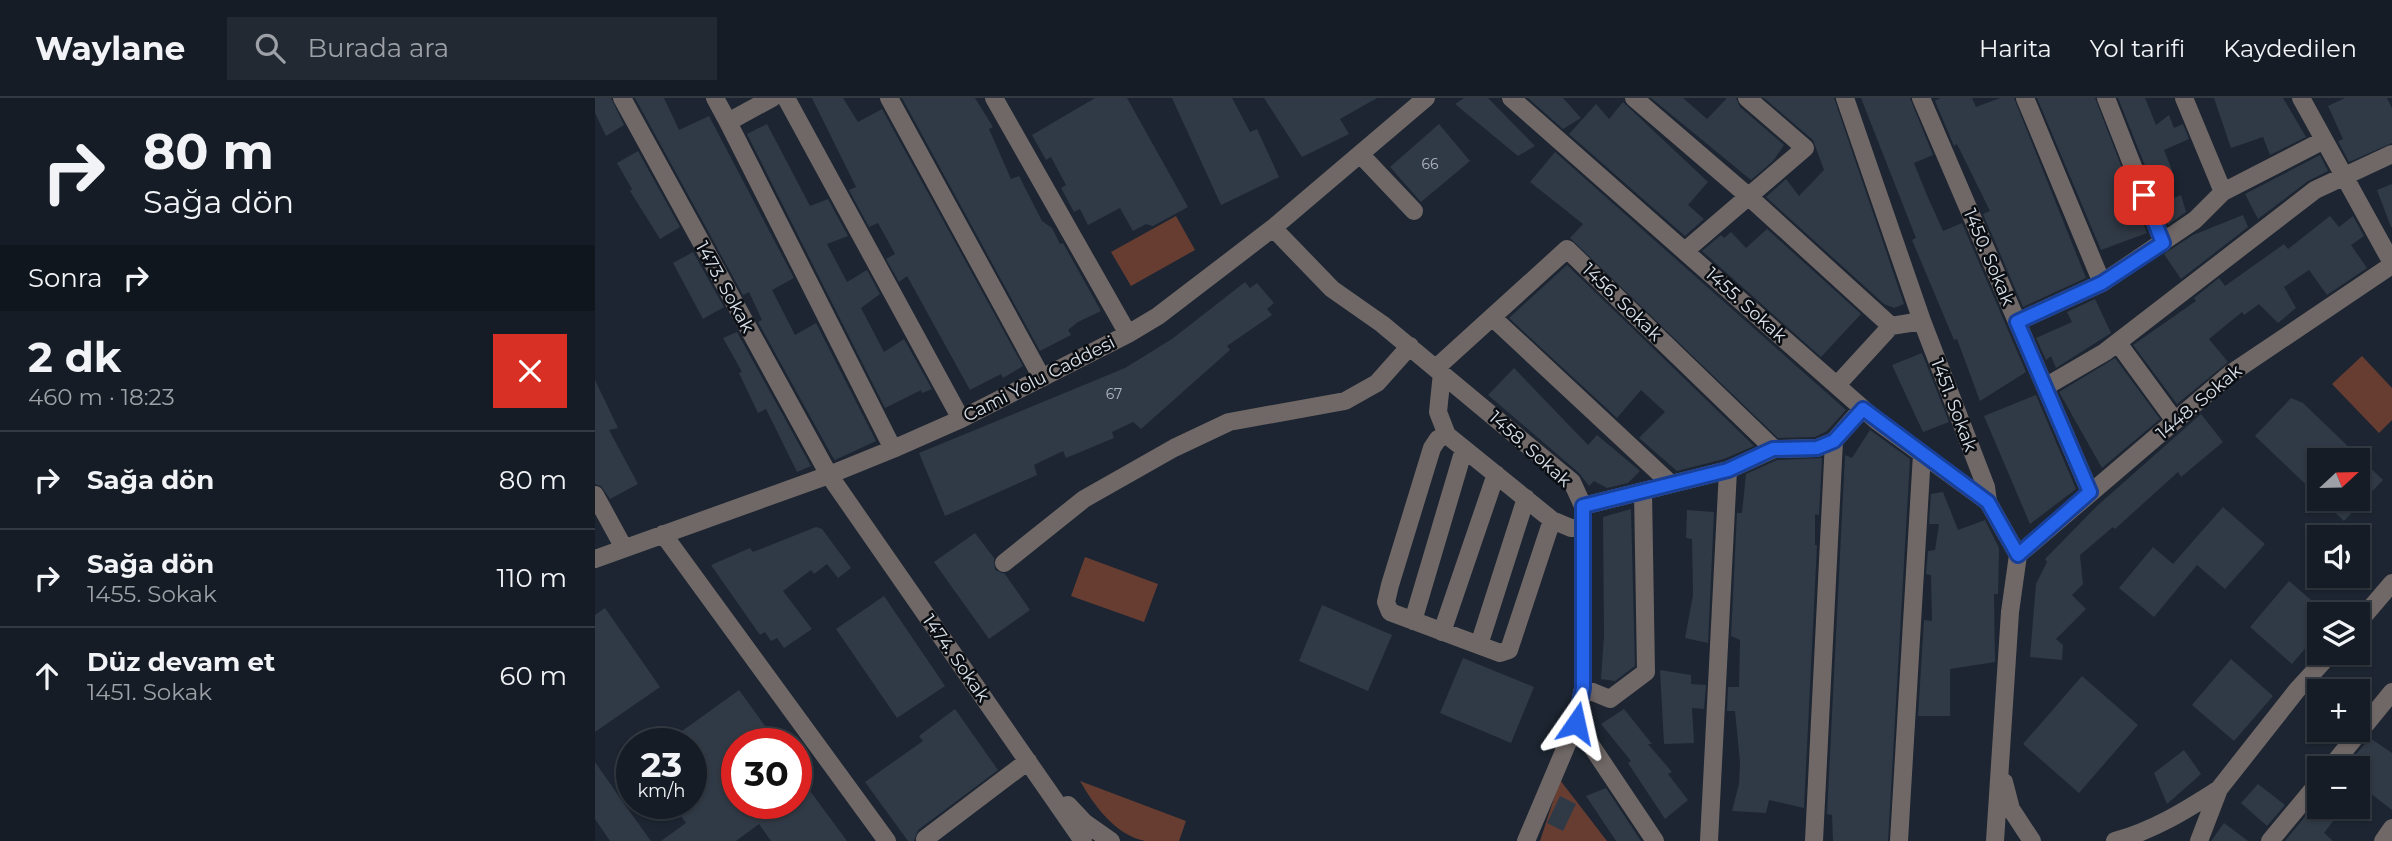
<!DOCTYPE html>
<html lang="tr">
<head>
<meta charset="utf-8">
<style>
	body { margin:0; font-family:Montserrat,sans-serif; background:#222932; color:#f1f3f6; height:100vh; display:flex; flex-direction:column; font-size:26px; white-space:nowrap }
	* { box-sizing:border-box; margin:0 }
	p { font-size:23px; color:#9da1a7 }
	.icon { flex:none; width:38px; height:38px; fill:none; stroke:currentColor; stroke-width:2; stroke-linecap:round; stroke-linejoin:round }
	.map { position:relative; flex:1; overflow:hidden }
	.drawer { display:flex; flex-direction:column; background:#151c25; width:595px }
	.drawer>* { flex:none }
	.top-card { background:#151c25; color:#f1f3f6; overflow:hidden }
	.needle { width:46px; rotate:68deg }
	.controls { position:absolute; left:1712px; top:350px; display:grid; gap:14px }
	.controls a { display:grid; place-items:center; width:63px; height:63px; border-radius:0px; background:#151c25; box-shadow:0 2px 5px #0004,0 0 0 2px #343a42; font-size:35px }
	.speed { position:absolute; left:21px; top:630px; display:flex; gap:14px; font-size:35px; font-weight:700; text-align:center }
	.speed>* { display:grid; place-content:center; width:91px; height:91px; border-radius:50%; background:#151c25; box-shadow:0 2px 5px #0004,0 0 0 2px #343a42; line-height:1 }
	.speed small { font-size:18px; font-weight:400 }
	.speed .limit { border:10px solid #d22; background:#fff; color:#111 }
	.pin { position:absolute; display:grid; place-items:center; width:60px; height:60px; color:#fff; margin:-30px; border-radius:14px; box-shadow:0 4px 10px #0006 }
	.me { position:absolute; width:77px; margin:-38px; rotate:11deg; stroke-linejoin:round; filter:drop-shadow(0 0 5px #0008) }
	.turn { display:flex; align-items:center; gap:24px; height:147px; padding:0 28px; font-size:32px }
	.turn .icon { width:91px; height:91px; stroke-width:2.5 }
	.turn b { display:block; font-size:49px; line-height:60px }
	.then { display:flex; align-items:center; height:66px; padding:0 28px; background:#0003; gap:14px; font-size:26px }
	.round { display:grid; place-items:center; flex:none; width:74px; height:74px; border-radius:0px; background:#222932 }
	.summary { display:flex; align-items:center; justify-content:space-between; height:119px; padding:0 28px }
	h1 { font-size:42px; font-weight:700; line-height:52px }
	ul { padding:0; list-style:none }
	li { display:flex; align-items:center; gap:21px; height:98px; padding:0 28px; border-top:2px solid #343a42 }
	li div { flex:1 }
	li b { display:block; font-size:26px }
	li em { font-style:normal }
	header { display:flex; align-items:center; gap:42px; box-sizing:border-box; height:98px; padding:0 35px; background:#151c25; border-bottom:2px solid #343a42 }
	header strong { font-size:33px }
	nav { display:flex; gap:38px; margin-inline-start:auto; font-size:24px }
	.search { width:490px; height:63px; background:#222932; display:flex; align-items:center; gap:18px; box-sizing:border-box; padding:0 24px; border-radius:0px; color:#9da1a7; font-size:26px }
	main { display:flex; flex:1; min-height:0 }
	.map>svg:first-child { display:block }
</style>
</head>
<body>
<header>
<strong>Waylane</strong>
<div class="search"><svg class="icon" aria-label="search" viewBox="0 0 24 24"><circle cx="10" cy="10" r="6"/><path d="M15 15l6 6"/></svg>Burada ara</div>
<nav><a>Harita</a><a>Yol tarifi</a><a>Kaydedilen</a></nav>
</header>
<main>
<section class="drawer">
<div class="top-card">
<div class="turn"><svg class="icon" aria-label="right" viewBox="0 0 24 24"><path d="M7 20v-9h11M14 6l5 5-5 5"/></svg><div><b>80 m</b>Sağa dön</div></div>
<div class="then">Sonra<svg class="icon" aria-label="right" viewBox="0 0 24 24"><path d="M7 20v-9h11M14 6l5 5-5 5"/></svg></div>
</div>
<div class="summary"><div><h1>2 dk</h1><p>460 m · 18:23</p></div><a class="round" style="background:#d93025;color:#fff"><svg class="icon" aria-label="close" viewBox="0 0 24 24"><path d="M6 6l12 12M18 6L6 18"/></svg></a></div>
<ul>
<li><svg class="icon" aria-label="right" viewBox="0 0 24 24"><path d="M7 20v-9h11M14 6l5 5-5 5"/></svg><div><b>Sağa dön</b></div><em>80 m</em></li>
<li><svg class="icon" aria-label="right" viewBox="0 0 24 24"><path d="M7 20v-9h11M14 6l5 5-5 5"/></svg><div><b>Sağa dön</b><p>1455. Sokak</p></div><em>110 m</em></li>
<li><svg class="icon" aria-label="ahead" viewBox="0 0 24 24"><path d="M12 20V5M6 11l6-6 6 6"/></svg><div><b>Düz devam et</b><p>1451. Sokak</p></div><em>60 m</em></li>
</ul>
</section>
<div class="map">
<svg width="1797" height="743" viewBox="0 0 1797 743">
	<rect width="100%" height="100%" fill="#1c2531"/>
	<path fill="#673d32" d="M581 118 600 152 536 188 516 154Z
		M1767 258 1797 290V322L1784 335 1737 286Z
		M490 459 563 486 549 524 476 498Z
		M965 682 1012 743H945Z
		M485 683 591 723 584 743C574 743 561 743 550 743 520 737 499 707 485 683Z"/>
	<path fill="#303a46" d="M0 0H16L29 27 11 38 0 15Z
		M40 0H69L84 32 114 18 199 180 177 192 200 237 221 225 281 343 240 362 237 358 163 224 167 222 154 194 148 197Z
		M217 0H248L263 24 287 11 428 268 408 280 406 276 375 292 312 178 304 184 291 161 300 156 283 125 274 129 254 92 261 89Z
		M307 0H380L398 29 394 31 416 81 424 78 447 123 457 130 465 146 468 145 506 213 483 224 473 232 476 237 445 253Z
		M500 0H532L593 109 558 128 551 126 538 133 525 110 493 127 485 111 479 114 466 90 471 87 456 59 451 62 437 37Z
		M577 0H637L655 34 662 31 684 79 626 107Z
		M669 0H782L745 21 754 36 707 59Z
		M869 0H893L940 48 923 58 860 6Z
		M933 0H968L986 20 968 31Z
		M1056 0H1088L1112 21 1132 0H1141L1145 9 1189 47 1178 63 1156 82Z
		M1169 0H1239L1309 206 1299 210 1289 206 1171 99 1191 81 1204 98 1229 72 1218 42Z
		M1266 0H1315L1338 57 1319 65 1331 95 1348 133 1367 125 1431 274 1385 303 1362 241 1359 242 1317 142 1321 140Z
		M1345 0H1377L1381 9 1405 0H1419L1491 180 1428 209 1388 116 1395 113 1362 46 1359 48 1340 3Z
		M1442 0H1500L1552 135 1506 152Z
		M1523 0H1550L1561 27 1574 17 1579 30 1588 26 1594 41 1569 52 1577 72 1555 80Z
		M1619 0H1688L1711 39 1675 57 1668 39 1636 50Z
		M1750 0H1792L1797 10V45L1754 64 1743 43 1748 41 1733 8Z
		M1028 4 1113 84 1093 107 1109 121 1090 138 974 36 1001 6 1014 21Z
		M172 26 215 108 233 101 253 138 232 146 252 184 272 172 285 196 266 210 289 254 309 241 337 291 327 295 326 292 290 310 152 36Z
		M844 26 875 63 826 104 795 69Z
		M43 53 85 129 65 141 35 93 37 91 22 65Z
		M960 54 1251 312 1232 333 1220 339 1183 340 975 140 988 126 935 84Z
		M1725 57 1733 73 1713 83 1663 121 1650 96Z
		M1797 86V129H1796L1782 92Z
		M1586 97 1591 114 1573 127 1565 106Z
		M1648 117 1653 129 1586 181 1569 156 1598 137Z
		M1735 118 1744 129 1758 118 1769 138 1756 147 1772 170 1732 197 1714 172 1689 189 1701 210 1683 225 1664 206 1649 217 1647 214 1614 241 1633 264 1582 306 1538 247 1601 203 1599 200 1624 180 1630 188 1689 146 1693 151Z
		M1172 131 1266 216 1226 259 1107 153 1126 137 1129 140 1136 134 1151 150Z
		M98 154 129 209 108 221 78 165Z
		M972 167 1159 348 1129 361 1082 373 1044 340 1070 314 1046 292 1022 320 914 220Z
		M650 184 655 190 662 185 679 205 672 211 677 217 632 248 635 252 546 331 538 324 517 334 519 340 471 360 468 353 439 367 442 377 350 418 324 355 530 270 577 241Z
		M1500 201 1516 235 1461 270 1456 258 1451 262 1441 240 1477 224 1472 214Z
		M142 234 216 368 202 374 171 311 163 315 144 275 147 274 128 240Z
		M1327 255 1354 324 1328 334 1297 267Z
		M1520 260 1565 321 1507 370 1464 294Z
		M919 270 993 347 1002 337 1045 373 1033 385 1012 390 999 383 994 388 984 375 893 297Z
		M0 282 23 330 14 332 43 386 15 401 6 388 0 386Z
		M1441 297 1481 391 1435 426 1389 318Z
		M1696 300 1708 305 1788 382 1749 423 1726 401H1762V362H1724V399L1660 338Z
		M1606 316 1628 344 1586 379 1583 374 1520 431 1518 429 1485 457 1488 486 1477 497 1491 511 1461 541 1468 547 1467 562 1435 559 1441 486 1452 464 1450 461 1502 408Z
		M1275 332 1315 361 1293 743H1238L1237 717 1232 716 1250 357 1257 360Z
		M1227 360 1224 417 1220 416V447H1222L1209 710 1174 702 1171 715 1137 713 1144 686 1145 664 1140 613H1132L1133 589H1144L1145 542 1136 538 1142 415H1147L1151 376 1182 362Z
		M1348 394 1363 432 1390 422 1404 450 1403 496H1399L1400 564 1355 571V618H1323L1329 522 1337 523 1336 477 1331 476 1333 453 1340 452 1344 426H1334L1336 396Z
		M1628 409 1670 446 1630 491 1602 467 1559 519 1524 490 1558 449 1578 466Z
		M1036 411 1040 568 1020 583 1006 581 1009 538 1008 419Z
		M1092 412 1119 414 1113 545 1090 540 1098 497 1097 441 1091 440Z
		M221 429 227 431 256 470 243 480 232 466 219 476 216 472 188 493 217 531 189 550 182 540 176 543 170 534 165 537 116 467 155 450 158 454Z
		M380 435 399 460 400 472 410 476 435 512 394 541 339 464Z
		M1694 483 1724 509V534L1697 566 1655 529Z
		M289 498 350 588 302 620 241 531Z
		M727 507 797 537 773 593 704 563Z
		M10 510 65 589 0 634V517Z
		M868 560 939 589 916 645 845 615Z
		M1636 561 1678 598 1639 643 1597 607Z
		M1065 572 1096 577V586L1111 587 1109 611 1097 610 1099 645 1069 646Z
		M1487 578 1543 627 1484 695 1428 646Z
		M144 592 183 646H142V705H201V674L252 743H176L164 726 141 743H66L91 725 76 705H96V646H69Z
		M360 611 403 672 323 732 319 743H313L270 684 328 643 324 638Z
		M1029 611 1057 646H1053L1077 674 1073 676 1093 702 1070 721 1033 665 1036 663 1006 626Z
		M1775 640 1797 655V712L1762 685V670H1749Z
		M1589 652 1606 676 1572 706 1559 675Z
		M0 664 30 707 56 743H15L0 721Z
		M1663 686 1690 707 1672 728 1646 705Z
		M1011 690 1046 743H1021L991 698Z
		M965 698 981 706 968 733 952 725Z
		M1718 709H1749L1729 735 1738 743H1690Z
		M1629 725 1653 743H1616Z"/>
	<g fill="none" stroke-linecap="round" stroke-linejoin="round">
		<path stroke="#706866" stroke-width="18" d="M27 0 234 377 488 743
			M120 0 133 24
			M177 0 133 24 298 351
			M191 0 366 321
			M294 0 447 280
			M399 0 533 236
			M916 0 1282 323 1393 404
			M1039 0 1152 97 1296 228 1327 223
			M1250 0 1327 223 1391 389 1393 404 1423 457 1415 514 1400 743
			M1326 0 1495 394
			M1430 0 1507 185
			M1511 0 1568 145
			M1589 0 1628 94
			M1706 0 1797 165
			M765 56 819 113
			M678 130 737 191 787 226 977 384 988 408V590L981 625 931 743
			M1091 152 1210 50 1152 0
			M898 220 1075 385
			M1422 224 1507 185 1600 122 1628 94 1729 42
			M1523 245 1580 323
			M841 270 972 151 1179 351
			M847 275 843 314 852 337 957 422 976 430 988 429
			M1242 287 1296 228
			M1450 289 1510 254 1720 92 1797 56
			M852 337 843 341 837 350 795 487 791 504 795 514 905 555 914 552 957 422
			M0 397 29 450
			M988 408 1133 372 1179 351 1222 350 1239 343 1267 311
			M68 436 292 743
			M1423 457 1635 276 1797 167
			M0 461 234 377 298 351 366 321 533 236 563 218 678 130 831 0
			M409 465 489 401 579 350 634 324 750 303 782 285 815 248
			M818 523 869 351
			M1762 526 1797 485
			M847 534 901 376
			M884 547 931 400
			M988 590 1015 601 1051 574 1048 393
			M981 625 1060 743
			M1735 670 1797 594
			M1409 684 1416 711 1437 743
			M473 707 489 724 516 743
			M330 741 433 663
			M1114 743 1133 372
			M1219 743 1239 343
			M1304 743 1327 356
			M1520 743C1559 732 1590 713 1624 691
			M1604 743 1624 691 1702 592 1736 555
			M1675 743 1724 684
			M1788 743 1797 730"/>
	</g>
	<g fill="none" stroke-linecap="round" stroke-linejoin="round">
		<g stroke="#184099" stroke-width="18">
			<path id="route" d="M981 625 988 590V408L1133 372 1178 351 1222 350 1239 343 1268 311 1393 404 1423 457 1495 394 1422 224 1507 185 1568 145 1549 97"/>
		</g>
		<use href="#route" stroke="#2563eb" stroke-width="12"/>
	</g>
	<g text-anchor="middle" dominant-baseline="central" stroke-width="5" stroke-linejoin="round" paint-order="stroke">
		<g font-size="14" fill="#b0b6c0">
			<text x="835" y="66">66</text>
			<text x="519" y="296">67</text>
		</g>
		<g font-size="18" fill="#dae0e8" stroke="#0a0e13">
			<text transform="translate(1394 159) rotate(67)">1450. Sokak</text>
			<text transform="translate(130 189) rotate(61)">1473. Sokak</text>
			<text transform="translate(1027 204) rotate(44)">1456. Sokak</text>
			<text transform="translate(1151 207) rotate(42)">1455. Sokak</text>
			<text transform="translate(444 281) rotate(-27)">Cami Yolu Caddesi</text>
			<text transform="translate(1604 304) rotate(-40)">1448. Sokak</text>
			<text transform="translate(1359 307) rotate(69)">1451. Sokak</text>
			<text transform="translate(935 351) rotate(42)">1458. Sokak</text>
			<text transform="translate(361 560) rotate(55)">1474. Sokak</text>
		</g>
	</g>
</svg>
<div class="controls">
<a><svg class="needle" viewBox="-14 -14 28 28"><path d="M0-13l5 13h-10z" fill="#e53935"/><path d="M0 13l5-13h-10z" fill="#9da1a7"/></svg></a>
<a><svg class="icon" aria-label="sound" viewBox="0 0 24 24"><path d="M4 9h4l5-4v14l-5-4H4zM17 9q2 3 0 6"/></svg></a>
<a><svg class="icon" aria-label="layers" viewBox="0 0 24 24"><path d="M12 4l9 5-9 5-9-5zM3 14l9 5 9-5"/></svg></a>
<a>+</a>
<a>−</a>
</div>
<div class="speed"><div>23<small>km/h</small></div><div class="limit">30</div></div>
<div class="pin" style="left:1549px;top:97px;background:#d93025"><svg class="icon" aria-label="arrive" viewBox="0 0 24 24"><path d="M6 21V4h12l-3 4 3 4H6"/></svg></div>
<svg class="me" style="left:981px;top:625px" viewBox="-20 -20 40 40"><path d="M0-17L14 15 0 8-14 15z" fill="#2563eb" stroke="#fff" stroke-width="4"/></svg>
</div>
</main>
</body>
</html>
